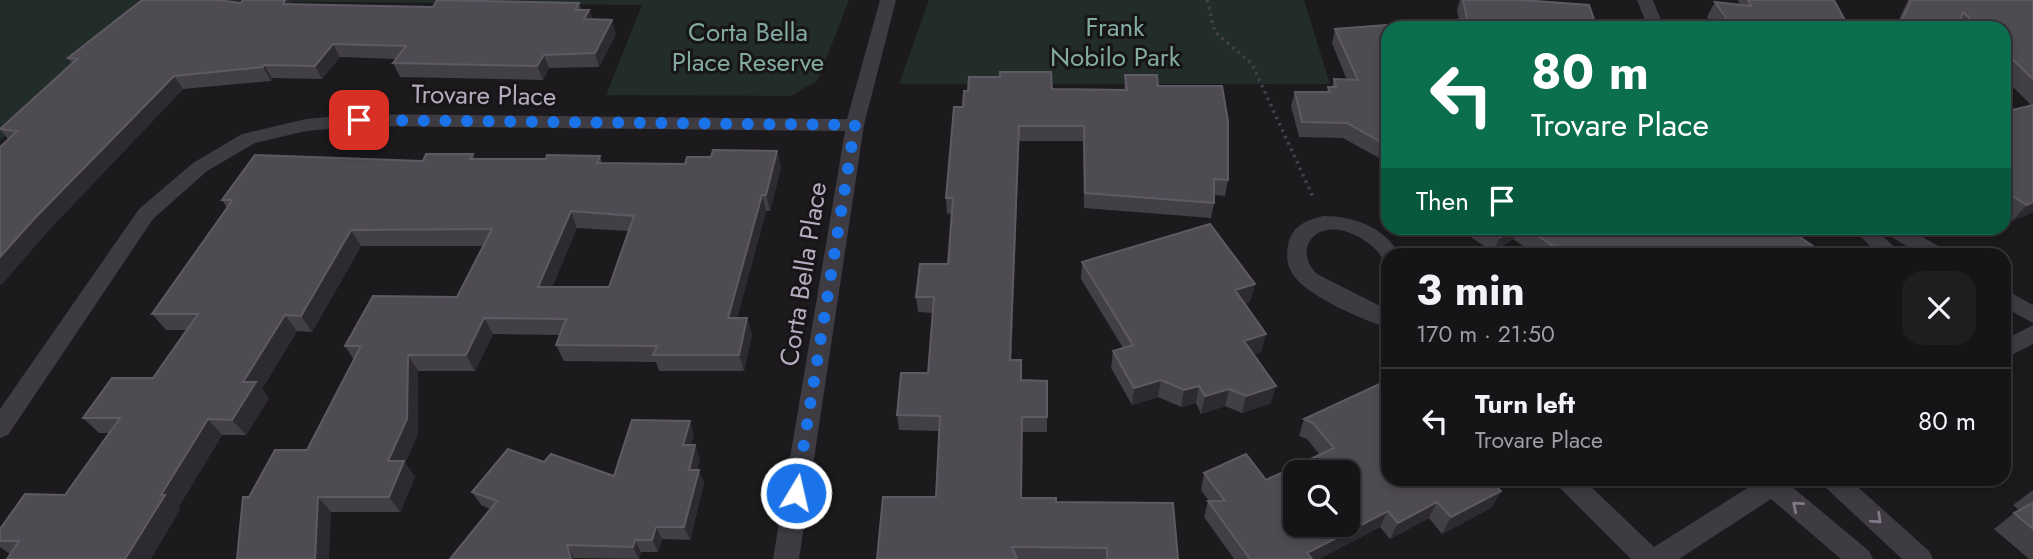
<!DOCTYPE html>
<html lang="en">
<head>
<meta charset="utf-8">
<style>
	body { margin:0; font-family:Jost,sans-serif; background:#1e1d1f; color:#f1f3f6; height:100vh; display:flex; flex-direction:column; font-size:26px; white-space:nowrap }
	* { box-sizing:border-box; margin:0 }
	p { font-size:23px; color:#9d9ea1 }
	.icon { flex:none; width:38px; height:38px; fill:none; stroke:currentColor; stroke-width:2; stroke-linecap:round; stroke-linejoin:round }
	.map { position:relative; flex:1; overflow:hidden }
	.sheet { position:absolute; left:1381px; top:248px; width:630px; height:238px; display:flex; flex-direction:column; background:#151416; border-radius:21px; box-shadow:0 4px 10px #0003,0 0 0 2px #343335 }
	.sheet>* { flex:none }
	.banner { position:absolute; left:1381px; top:21px; width:630px; height:214px; border-radius:21px; box-shadow:0 4px 10px #0003,0 0 0 2px #343335; background:#0b6e4f; color:#fff; overflow:hidden }
	.controls { position:absolute; left:1283px; top:460px; display:grid; gap:14px }
	.controls a { display:grid; place-items:center; width:77px; height:77px; border-radius:14px; background:#151416; box-shadow:0 4px 10px #0003,0 0 0 2px #343335; font-size:35px }
	.pin { position:absolute; display:grid; place-items:center; width:60px; height:60px; color:#fff; margin:-30px; border-radius:14px; box-shadow:0 4px 10px #0006 }
	.me { position:absolute; width:77px; margin:-38px; rotate:9deg; stroke-linejoin:round; filter:drop-shadow(0 0 5px #0008) }
	.turn { display:flex; align-items:center; gap:24px; height:147px; padding:0 35px; font-size:32px }
	.turn .icon { width:91px; height:91px; stroke-width:2.5 }
	.turn b { display:block; font-size:49px; line-height:60px }
	.then { display:flex; align-items:center; height:66px; padding:0 35px; background:#0003; gap:14px; font-size:26px }
	.round { display:grid; place-items:center; flex:none; width:74px; height:74px; border-radius:21px; background:#1e1d1f }
	.overview { display:flex; align-items:center; justify-content:space-between; height:119px; padding:0 35px }
	h1 { font-size:42px; font-weight:700; line-height:52px }
	ul { padding:0; list-style:none }
	li { display:flex; align-items:center; gap:21px; height:105px; padding:0 35px; border-top:2px solid #343335 }
	li div { flex:1 }
	li b { display:block; font-size:26px }
	li em { font-style:normal }
	.map>svg:first-child { display:block }
</style>
</head>
<body>
<div class="map">
<svg width="2033" height="559" viewBox="0 0 2033 559">
	<rect width="100%" height="100%" fill="#1c1a1d"/>
	<path fill="#222c29" d="M0 0H849L818 80 791 96 606 95 642 5 139 0 0 141Z
		M929 0H1304L1330 84H899Z"/>
	<g fill="none" stroke-linecap="round" stroke-linejoin="round">
		<path stroke="#44414a" stroke-width="3.5" stroke-dasharray="2.5 4.5" stroke-linecap="butt" d="M1207 0 1215 32 1252 64 1314 199"/>
		<path fill="#3f3b43" fill-rule="evenodd" d="M880 0H896L864 125 799 559H773L845 131 360 126 306 131 255 143 207 171 153 219 8 435 0 438V409L139 209 193 163 242 134 306 119 360 114 847 119Z
			M1637 0H1653L1664 28H1648Z
			M1323 216C1355 216 1384 227 1401 256H1388V262C1382 260 1381 256 1377 251 1368 241 1353 232 1339 230 1309 226 1296 254 1317 274L1388 310V328C1363 320 1309 297 1294 276 1287 267 1286 256 1288 245 1292 226 1305 221 1323 216Z
			M1852 228H1874L1904 256H1880Z
			M1882 228H1907L1947 251 1950 256H1923L1885 233Z
			M2004 289 2033 305V323L2004 307Z
			M2033 325V344L2004 359V340Z
			M1556 480H1584L1654 547 1760 480H1792L1790 485 1869 551 1873 559H1841L1771 499 1679 559H1631L1559 487Z
			M1822 480H1850L1929 551 1933 559H1902L1825 487Z"/>
	</g>
	<path fill="#423f45" fill-rule="evenodd" d="M243 0H290L292 4 433 7 579 3 581 10H589L593 20 616 34 599 67 549 68 543 80 400 77 393 63 396 59 340 57 322 79 272 78 271 81 183 89 46 233 2 284H0V147L8 139 0 129 72 63 68 58 241 3Z
		M1460 0H1522L1589 5 1388 28V163L1343 138 1299 137 1291 106 1295 92H1327L1328 87H1332L1334 79 1347 80 1332 43 1335 29 1459 20 1457 10Z
		M1738 0H1834L1849 28H1715L1707 17 1715 2 1740 4Z
		M1908 0H2033V212L2012 221 2004 215V112L2032 106 2004 78V28H1895Z
		M1125 75 1158 86 1228 180 1225 196 1214 195V203L1211 218 1084 208 1083 141H1019L1011 360 1021 380 1047 417V432H1022L1021 498 1056 502 1178 559H877L936 497 939 431 899 430 897 415 928 373 933 313 918 312 916 297 948 264 952 213 947 214 946 198 963 107 968 91 1000 77 1052 89 1124 90Z
		M777 151 781 167 770 211H766L737 318H747L752 334 744 371H659L656 362 564 361 556 345 560 335 493 334 475 371H418V434L405 463 415 477 400 512H331L249 497 307 450 354 360 345 346 457 297 483 246H361L312 332 297 331 262 389 269 398 246 435H222L178 508 180 510 10 554 0 547V529L65 495 109 433H99L83 418 153 378 187 330H166L152 314 227 208 222 200 423 161 473 154 475 159H546L600 156 602 163 685 164 711 157ZM577 228 629 231 609 287H552Z
		M1457 228H1787L1827 256H1538L1513 239 1493 252Z
		M1082 262 1255 284 1250 302 1244 304 1266 334 1261 352 1253 354 1271 403 1242 413 1225 406 1201 414 1196 403 1181 407 1158 397 1132 405 1111 368 1113 351 1123 348 1081 279Z
		M1304 419 1501 491 1491 508 1442 534 1429 518 1390 539 1380 527 1319 559H1234L1204 517 1208 501H1209L1201 490 1204 473 1266 480 1319 454 1307 439 1299 436Z
		M694 434 691 445 700 458 697 470H699L704 483 690 540 662 539 658 552H641L639 559 574 558 490 509 481 505 472 492 544 462 614 476Z
		M2033 490V559H2029L1994 529 2014 513 2019 510 2013 505Z"/>
	<path fill="#2e2b30" d="M285 0H290L295 8 283 4Z
		M589 10 594 23 584 19Z
		M612 20 616 34 599 67 595 53Z
		M333 44 340 57 322 79 315 66Z
		M544 55 549 68 543 80 537 66Z
		M264 65 272 78 271 81 263 67Z
		M174 76 183 89 46 233 2 284 0 283V257L34 219Z
		M1019 126V141L1011 375 1010 360Z
		M777 151 781 167 770 211 766 195Z
		M762 195 766 211 733 334 728 318Z
		M2033 202V212L2012 221 2027 205Z
		M571 211 577 228 545 303 538 287Z
		M1515 228H1518L1513 239 1493 252 1500 237Z
		M351 230 361 246 312 332 301 316Z
		M1255 284 1250 302 1231 308 1235 290Z
		M285 315 297 331 262 389 269 398 246 435 232 420 243 382Z
		M484 318 493 334 475 371 466 355Z
		M747 318 752 334 744 371 739 355Z
		M1266 334 1261 352 1240 359 1244 341Z
		M408 355 418 371V434L405 463 415 477 400 512 389 497 388 461Z
		M1161 380 1158 397 1132 405 1134 388Z
		M1199 386 1196 403 1181 407 1184 390Z
		M1276 386 1271 403 1242 413 1246 396Z
		M1229 389 1225 406 1201 414 1205 396Z
		M208 419 222 435 178 508 180 510 151 559H125L161 495Z
		M690 421 694 434 688 458 683 445Z
		M695 445 700 458 694 483 689 470Z
		M699 470 704 483 690 540 684 527Z
		M1501 491 1491 508 1442 534 1451 517Z
		M318 497 331 512 329 559H315Z
		M1437 502 1429 518 1390 539 1398 523Z
		M1388 511 1380 527 1319 559H1305L1307 553Z
		M656 527 662 539 658 552 652 540Z
		M635 540 641 552 639 559 633 547Z
		M567 545 574 558 575 559H571Z"/>
	<path fill="#4f4b52" stroke="#5e5a63" stroke-width="2" fill-rule="evenodd" d="M142 0H217L241 3 243 0H285L283 4 433 7 437 0 579 3 575 10H589L584 19 612 20 595 53 544 55 537 66 393 63 406 46 333 44 315 66 264 65 263 67 174 76 34 219 0 257V147L17 131 0 129 77 59 68 58Z
		M1463 0H1522L1589 5 1597 28H1388V146L1347 123 1302 122 1295 92H1330L1328 87H1336L1334 79 1358 80 1335 29 1467 19Z
		M1748 0H1834L1849 28 1837 25 1839 28H1733L1715 2 1751 6Z
		M1911 0H2033V79L2004 51V28H1980L1963 12 1957 28H1898Z
		M1000 72H1051L1052 89 1127 90 1125 75H1157L1158 86H1222L1228 121V180L1214 179V203L1085 193 1084 126H1019L1010 360H1021V380L1047 381V417H1022L1021 498H1056V502L1173 503 1178 559H1107V548L1012 547 1017 559H877L883 497H936L940 416 897 415 901 373H928L934 297H916L920 264H948L953 198H946L954 107H963L964 91H968L969 77H1000Z
		M2033 105V202L2027 205 2009 194 2004 197V112Z
		M713 150 777 151 766 195H762L728 318H747L739 355H653L657 346 556 345 566 319 484 318 466 355H408L407 419 388 461H404L389 497H318L315 559H237L243 497H249L275 450H307L361 346H345L373 296 457 297 492 229 351 230 301 316 285 315 243 382H256L232 420 208 419 161 495H165L125 559H7L19 541H0V529L25 494 65 495 120 418H83L112 378H153L198 314H152L227 208 232 200H222L255 155 423 161 426 154H473L470 159H546L547 155 600 156 597 163 685 164 687 157H711ZM571 211 634 216 609 287H538Z
		M1210 224 1255 284 1235 290 1266 334 1244 341 1276 386 1246 396 1229 389 1205 396 1199 386 1184 390 1161 380 1134 388 1113 351 1133 345 1082 262Z
		M1485 228H1515L1500 237Z
		M1526 228H1787L1827 256H1568Z
		M1388 380V480H1490L1501 491 1451 517 1437 502 1398 523 1388 511 1307 553 1312 559H1250L1208 501H1225L1204 473 1246 454 1266 480 1334 448 1313 423 1304 419ZM1295 472H1348V525H1295Z
		M632 420 690 421 683 445H695L689 470H699L684 527H656L652 540H635L633 547 567 545 571 559H450L497 501 472 492 508 449 544 462 551 454 614 476Z
		M2033 503V529L2014 513Z"/>
	<defs><path id="oneway-chevron" d="M-2-3.5L2.5 0L-2 3.5" fill="none" stroke-width="1.6" stroke-linecap="round" stroke-linejoin="round" transform="scale(1.75)"/></defs>
	<g stroke="#7f7987">
		<use href="#oneway-chevron" transform="translate(1797 506) rotate(-140)"/>
		<use href="#oneway-chevron" transform="translate(1877 519) rotate(43)"/>
	</g>
	<g fill="none" stroke-linecap="round" stroke-linejoin="round">
		<path stroke="#1a73e8" stroke-width="12" stroke-dasharray="0 21.6" d="M359 120 855 125 796 493"/>
	</g>
	<g text-anchor="middle" dominant-baseline="central" stroke-width="6" stroke-linejoin="round" paint-order="stroke">
		<g font-size="26" fill="#82aa9f" stroke="#171518">
			<text x="1115" y="27">Frank<tspan x="1115" dy="30">Nobilo Park</tspan></text>
			<text x="748" y="32">Corta Bella<tspan x="748" dy="30">Place Reserve</tspan></text>
		</g>
		<g font-size="26" fill="#b3acbe" stroke="#171518">
			<text transform="translate(484 95) rotate(1)">Trovare Place</text>
			<text transform="translate(803 274) rotate(-81)">Corta Bella Place</text>
		</g>
	</g>
</svg>
<div class="controls">
<a><svg class="icon" aria-label="search" viewBox="0 0 24 24"><circle cx="10" cy="10" r="6"/><path d="M15 15l6 6"/></svg></a>
</div>
<div class="pin" style="left:359px;top:120px;background:#d93025"><svg class="icon" aria-label="arrive" viewBox="0 0 24 24"><path d="M6 21V4h12l-3 4 3 4H6"/></svg></div>
<svg class="me" style="left:796px;top:493px" viewBox="-20 -20 40 40"><circle r="17" fill="#1a73e8" stroke="#fff" stroke-width="3"/><path d="M0-11L8 9 0 5-8 9z" fill="#fff"/></svg>
<div class="banner">
<div class="turn"><svg class="icon" aria-label="left" viewBox="0 0 24 24"><path d="M17 20v-9H6M10 6l-5 5 5 5"/></svg><div><b>80 m</b>Trovare Place</div></div>
<div class="then">Then<svg class="icon" aria-label="arrive" viewBox="0 0 24 24"><path d="M6 21V4h12l-3 4 3 4H6"/></svg></div>
</div>
<section class="sheet">
<div class="overview"><div><h1>3 min</h1><p>170 m · 21:50</p></div><a class="round"><svg class="icon" aria-label="close" viewBox="0 0 24 24"><path d="M6 6l12 12M18 6L6 18"/></svg></a></div>
<ul>
<li><svg class="icon" aria-label="left" viewBox="0 0 24 24"><path d="M17 20v-9H6M10 6l-5 5 5 5"/></svg><div><b>Turn left</b><p>Trovare Place</p></div><em>80 m</em></li>
</ul>
</section>
</div>
</body>
</html>
